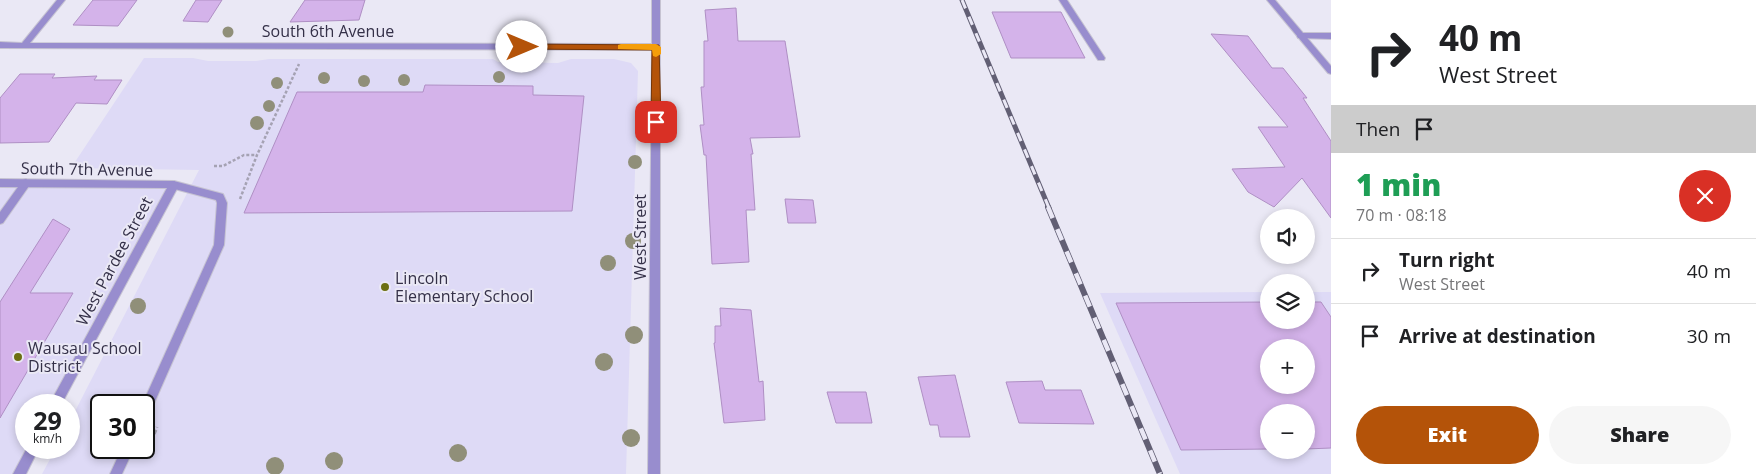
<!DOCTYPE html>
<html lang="en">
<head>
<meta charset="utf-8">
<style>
	body { margin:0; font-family:"Open Sans",sans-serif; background:#f6f6f6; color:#202124; height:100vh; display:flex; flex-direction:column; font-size:19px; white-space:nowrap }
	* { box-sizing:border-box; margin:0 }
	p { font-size:16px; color:#757577 }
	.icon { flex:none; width:28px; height:28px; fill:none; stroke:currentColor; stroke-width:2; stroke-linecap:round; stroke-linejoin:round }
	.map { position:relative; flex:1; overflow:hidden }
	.sheet { display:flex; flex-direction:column; background:#fff; width:425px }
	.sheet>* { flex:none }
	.hud { background:#fff; color:#202124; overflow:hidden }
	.buttons { position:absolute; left:1260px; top:209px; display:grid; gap:10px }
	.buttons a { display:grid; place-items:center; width:55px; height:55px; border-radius:50%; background:#fff; box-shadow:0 2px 8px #0003; font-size:25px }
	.speed { position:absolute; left:15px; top:394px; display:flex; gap:10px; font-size:25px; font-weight:700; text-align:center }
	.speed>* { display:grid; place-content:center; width:65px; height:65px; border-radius:50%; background:#fff; box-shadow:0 2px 8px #0003; line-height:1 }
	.speed small { font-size:12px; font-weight:400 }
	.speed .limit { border:2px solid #111; border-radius:8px; background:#fff; color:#111 }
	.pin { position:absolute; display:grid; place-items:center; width:42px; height:42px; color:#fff; margin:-21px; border-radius:10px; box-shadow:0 2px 8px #0006 }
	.me { position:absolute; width:55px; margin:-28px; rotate:90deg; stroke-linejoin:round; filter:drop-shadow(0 0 4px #0008) }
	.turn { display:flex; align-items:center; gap:18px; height:105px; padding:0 25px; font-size:22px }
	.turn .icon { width:65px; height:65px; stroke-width:2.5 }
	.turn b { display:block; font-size:35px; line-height:42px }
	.then { display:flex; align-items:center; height:48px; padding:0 25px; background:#0003; gap:10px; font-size:19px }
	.round { display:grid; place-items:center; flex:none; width:52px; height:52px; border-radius:26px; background:#f6f6f6 }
	.headline { display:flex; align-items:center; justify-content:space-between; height:85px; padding:0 25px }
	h1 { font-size:30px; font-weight:800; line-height:38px; color:#1e9e55 }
	.cta { display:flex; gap:10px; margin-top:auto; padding:10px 25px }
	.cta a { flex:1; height:58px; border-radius:30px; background:#b45309; color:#fff; font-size:20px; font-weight:800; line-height:58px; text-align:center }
	.cta a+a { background:#f6f6f6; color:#202124 }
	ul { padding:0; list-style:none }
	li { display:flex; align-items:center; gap:15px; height:65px; padding:0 25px; border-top:1px solid #e0e0e0 }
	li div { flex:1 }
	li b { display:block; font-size:19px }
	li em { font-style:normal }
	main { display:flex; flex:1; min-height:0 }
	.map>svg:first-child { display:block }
</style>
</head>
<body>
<main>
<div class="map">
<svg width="1331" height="474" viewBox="0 0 1331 474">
	<rect width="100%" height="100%" fill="#eae8f5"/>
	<path fill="#dedaf6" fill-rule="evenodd" d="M144 58H193L208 61H256L269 59H493L498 62 558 63 571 59H614L631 63 638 71 626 474H42L56 448H69V423L199 170 71 168ZM101 405H144V448H101Z
		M0 183 174 185 55 405H26V448H33L19 474H0Z
		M1269 292V320H1306V292H1331V474H1180L1100 293ZM1269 348H1306V385H1269ZM1269 412H1306V450H1269Z"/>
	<path fill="#d4b3ea" stroke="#af8fc4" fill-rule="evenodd" d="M93 0H137L118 26 73 25Z
		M196 0H222L208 22 183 21Z
		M305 0H365L359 20 290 22Z
		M736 8 738 41H785L800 137 750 138 753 154H751L755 210H746L749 262 712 264 706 155H704L700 125H704L701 87H704V41H708L705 10Z
		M992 12H1061L1085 58H1011Z
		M1211 34 1248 36 1272 68H1283L1307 98H1303L1331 141V218L1302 178 1274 207 1248 192 1232 169 1285 167 1258 127H1288Z
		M20 74H55L52 78 97 76 94 80H122L107 104 76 103 49 142 0 143V98Z
		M425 85 533 86V95L584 96 572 211 244 213 297 92H423Z
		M785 199 813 200 816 223H788Z
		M53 219 70 229 30 293H73L0 418V302Z
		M1269 302V320H1306V302H1321L1331 317V448L1306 449V412H1269V449L1181 450 1116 303ZM1269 348H1306V385H1269Z
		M720 308 751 310 759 382 763 381 765 420 724 423 714 343H715V326H721Z
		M955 375 970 437H940L938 425H930L918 377Z
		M1042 381 1045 390H1081L1094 424 1019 423 1006 382Z
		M827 392H866L872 423H836Z"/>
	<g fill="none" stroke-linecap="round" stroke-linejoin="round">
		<g stroke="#c6c3d2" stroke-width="2">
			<path id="service" d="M1059 0H1067L1105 58 1104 60H1098Z
				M1301 33H1331V39L1298 38 1297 36Z
				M26 179 31 183 29 186 3 223 0 224V212L23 180Z
				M174 181 223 194 227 203 224 245 148 417 144 419V405H142L214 245 217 203 216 200 171 188 169 185 171 182Z
				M122 448H134L122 474H110Z"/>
		</g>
		<g stroke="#c6c3d2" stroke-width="2">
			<path id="minor" d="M57 0H65L30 43 652 44V0H660V474H648L652 50 0 48V42L22 43Z
				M0 179 174 181 179 185 61 405H49L167 188 0 187Z
				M27 448H39L26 474H13Z"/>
		</g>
		<g stroke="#c6c3d2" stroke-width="2">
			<path id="tertiary" d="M1267 0H1275L1331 66V74L1328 73Z"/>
		</g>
		<path stroke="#a5a2b3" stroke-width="2.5" stroke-dasharray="3 2" stroke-linecap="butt" d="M214 166H223L244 155H257
			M240 199 257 155 299 64"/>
		<path stroke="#a5a2b3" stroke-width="3" stroke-dasharray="4.5 2.5" stroke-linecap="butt" d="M149 447 157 427"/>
		<use href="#service" fill="#988dce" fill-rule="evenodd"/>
		<use href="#minor" fill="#988dce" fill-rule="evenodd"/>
		<use href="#tertiary" fill="#988dce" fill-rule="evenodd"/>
		<g stroke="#625f74" stroke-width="5">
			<path id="rail-far1" d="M962 0 1049 208"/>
		</g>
		<g stroke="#625f74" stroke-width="6">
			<path id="rail" d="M1048 207 1160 474"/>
		</g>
		<use href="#rail-far1" stroke="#eae8f5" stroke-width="3" stroke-dasharray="9" stroke-linecap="butt"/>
		<use href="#rail" stroke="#eae8f5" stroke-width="4.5" stroke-dasharray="12" stroke-linecap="butt"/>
	</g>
	<g fill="#908f79">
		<circle cx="228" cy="32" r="5.5"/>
		<circle cx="499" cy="77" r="6"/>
		<circle cx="324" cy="78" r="6"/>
		<circle cx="404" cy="80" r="6"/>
		<circle cx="364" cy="81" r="6"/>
		<circle cx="277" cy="83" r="6"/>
		<circle cx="269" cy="106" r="6"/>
		<circle cx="257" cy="123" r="7"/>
		<circle cx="635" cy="162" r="7"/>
		<circle cx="633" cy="241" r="8"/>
		<circle cx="608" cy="263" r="8"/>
		<circle cx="138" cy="306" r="8"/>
		<circle cx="634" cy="335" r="9"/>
		<circle cx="604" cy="362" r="9"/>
		<circle cx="631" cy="438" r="9"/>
		<circle cx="458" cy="453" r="9"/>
		<circle cx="334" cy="461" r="9"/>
		<circle cx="275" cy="466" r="9"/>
	</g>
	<path fill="#b45309" stroke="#753606" d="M522 44 659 45 661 122 656 125 651 122 652 50 519 49 518 47Z"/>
	<path fill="#f59e0b" d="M621 44H656L661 47V54L656 57 653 56 652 50 618 49V45Z"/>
	<g fill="#6c6f12" stroke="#eae8f5" stroke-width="2">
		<circle cx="385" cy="287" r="5"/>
		<circle cx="18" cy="357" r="5"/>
	</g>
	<g text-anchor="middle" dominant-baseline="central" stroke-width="4" stroke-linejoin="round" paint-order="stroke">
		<g font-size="16" fill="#343048" stroke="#eae8f5">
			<text x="328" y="31">South 6th Avenue</text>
			<text transform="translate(87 169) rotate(1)">South 7th Avenue</text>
			<text transform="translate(640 237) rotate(-90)">West Street</text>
			<text transform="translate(114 261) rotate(-62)">West Pardee Street</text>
		</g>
		<g font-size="16" fill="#343048" stroke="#eae8f5" text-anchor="start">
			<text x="395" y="278">Lincoln<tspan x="395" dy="18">Elementary School</tspan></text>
			<text x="28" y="348">Wausau School<tspan x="28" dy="18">District</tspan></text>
		</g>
	</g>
</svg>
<div class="buttons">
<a><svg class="icon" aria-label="sound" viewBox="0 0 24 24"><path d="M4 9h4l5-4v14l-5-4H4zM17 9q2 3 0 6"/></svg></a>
<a><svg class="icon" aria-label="layers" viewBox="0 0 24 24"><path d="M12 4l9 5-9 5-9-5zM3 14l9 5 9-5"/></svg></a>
<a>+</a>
<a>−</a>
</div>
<div class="speed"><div>29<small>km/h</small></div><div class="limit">30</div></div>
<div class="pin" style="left:656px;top:122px;background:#d93025"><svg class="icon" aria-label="arrive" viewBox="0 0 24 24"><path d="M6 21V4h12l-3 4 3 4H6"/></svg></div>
<svg class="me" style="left:522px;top:47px" viewBox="-20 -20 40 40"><circle r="19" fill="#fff"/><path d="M0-13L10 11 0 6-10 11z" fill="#b45309"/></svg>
</div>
<section class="sheet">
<div class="hud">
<div class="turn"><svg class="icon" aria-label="right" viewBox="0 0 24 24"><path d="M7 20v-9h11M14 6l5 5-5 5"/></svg><div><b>40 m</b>West Street</div></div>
<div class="then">Then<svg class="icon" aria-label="arrive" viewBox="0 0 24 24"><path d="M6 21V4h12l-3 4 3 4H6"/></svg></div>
</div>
<div class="headline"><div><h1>1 min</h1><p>70 m · 08:18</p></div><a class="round" style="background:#d93025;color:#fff"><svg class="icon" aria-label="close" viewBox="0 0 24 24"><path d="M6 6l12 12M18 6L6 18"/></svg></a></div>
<ul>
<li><svg class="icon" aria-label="right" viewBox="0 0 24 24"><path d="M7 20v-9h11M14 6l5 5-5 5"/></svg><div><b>Turn right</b><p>West Street</p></div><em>40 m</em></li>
<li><svg class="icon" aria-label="arrive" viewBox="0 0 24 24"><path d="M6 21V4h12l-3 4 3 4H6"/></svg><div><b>Arrive at destination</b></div><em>30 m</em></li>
</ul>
<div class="cta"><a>Exit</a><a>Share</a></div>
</section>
</main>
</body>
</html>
